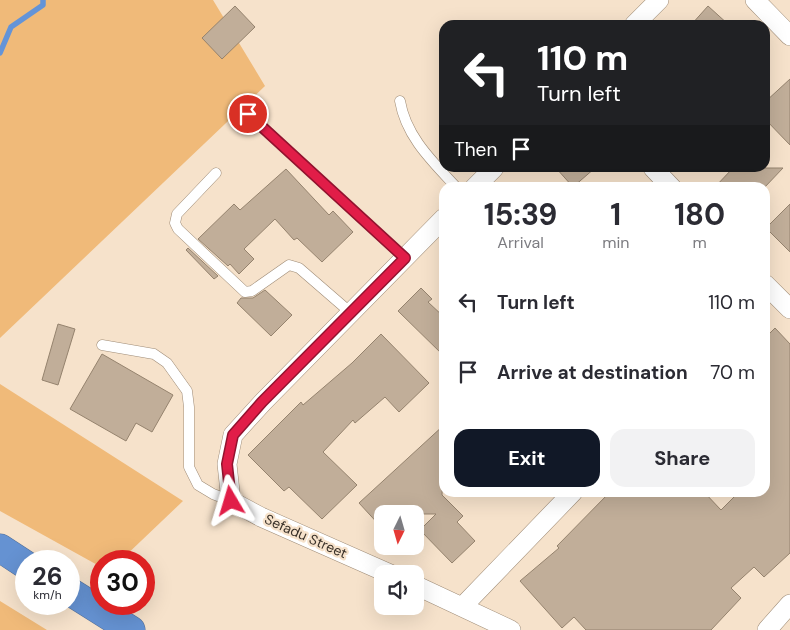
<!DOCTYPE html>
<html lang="en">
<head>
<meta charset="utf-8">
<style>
	body { margin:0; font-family:"DM Sans",sans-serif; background:#f2f2f3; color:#2b2b33; height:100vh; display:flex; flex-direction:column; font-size:19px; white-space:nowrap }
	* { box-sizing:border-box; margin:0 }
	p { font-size:16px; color:#7c7c81 }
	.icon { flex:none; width:28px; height:28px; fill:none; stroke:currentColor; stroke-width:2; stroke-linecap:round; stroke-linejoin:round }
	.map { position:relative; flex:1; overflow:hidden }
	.side { position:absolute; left:439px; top:182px; width:331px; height:315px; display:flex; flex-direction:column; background:#fff; border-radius:15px; box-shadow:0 5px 20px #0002 }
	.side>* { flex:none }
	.banner { position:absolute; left:439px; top:20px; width:331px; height:152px; border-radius:15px; box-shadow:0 5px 20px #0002; background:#202124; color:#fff; overflow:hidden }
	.needle { width:32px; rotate:185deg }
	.buttons { position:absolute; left:374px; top:505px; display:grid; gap:10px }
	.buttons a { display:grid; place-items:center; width:50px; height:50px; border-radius:10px; background:#fff; box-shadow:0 5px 20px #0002; font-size:25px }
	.speed { position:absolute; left:15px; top:550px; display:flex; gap:10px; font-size:25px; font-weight:700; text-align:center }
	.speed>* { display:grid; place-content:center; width:65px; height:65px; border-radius:50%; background:#fff; box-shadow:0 5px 20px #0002; line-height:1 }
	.speed small { font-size:12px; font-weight:400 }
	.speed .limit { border:8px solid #d22; background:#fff; color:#111 }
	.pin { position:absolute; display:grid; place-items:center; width:42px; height:42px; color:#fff; margin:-21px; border:2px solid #fff; border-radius:50%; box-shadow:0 1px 5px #0007 }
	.me { position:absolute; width:55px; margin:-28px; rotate:353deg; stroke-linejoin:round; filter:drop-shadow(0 0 4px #0008) }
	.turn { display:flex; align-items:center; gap:18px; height:105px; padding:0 15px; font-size:22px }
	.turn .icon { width:65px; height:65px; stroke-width:2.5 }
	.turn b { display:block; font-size:35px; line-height:42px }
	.then { display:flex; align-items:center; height:48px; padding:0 15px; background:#0003; gap:10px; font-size:19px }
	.eta { display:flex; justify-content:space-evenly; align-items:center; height:85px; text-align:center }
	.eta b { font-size:30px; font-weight:700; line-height:35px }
	.button { display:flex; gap:10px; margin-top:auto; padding:10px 15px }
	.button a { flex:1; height:58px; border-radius:15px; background:#111827; color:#fff; font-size:20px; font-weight:700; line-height:58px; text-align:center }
	.button a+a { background:#f2f2f3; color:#2b2b33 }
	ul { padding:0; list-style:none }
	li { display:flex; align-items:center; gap:15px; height:70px; padding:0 15px }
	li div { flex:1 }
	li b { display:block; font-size:19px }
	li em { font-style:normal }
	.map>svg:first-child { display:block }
</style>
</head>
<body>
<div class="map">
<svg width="790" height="630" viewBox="0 0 790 630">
	<rect width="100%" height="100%" fill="#f6e2cb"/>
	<path fill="#f0ba79" d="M0 0H213L265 86 0 338Z
		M0 384 183 501 120 561H101V567L0 511Z
		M0 601 47 630H0Z"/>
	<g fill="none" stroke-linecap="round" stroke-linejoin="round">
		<path stroke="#6494d8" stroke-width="5.5" d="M0 53 11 27 43 5V0"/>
	</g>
	<path fill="#c1ae99" stroke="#95836e" d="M235 6 255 27 222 59 202 38Z
		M708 6 729 25H691Z
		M790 79V145L765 119V102Z
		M556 168H595L573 187Z
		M733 168H783L764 188H714Z
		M286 169 329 215 333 211 353 232 322 262 297 238 294 240 275 219 244 249 254 259 239 274 230 264 228 266 198 239 234 204 240 210Z
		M790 204V252L766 228Z
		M188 248 218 276 214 279 186 250Z
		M421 288 432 299 428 302 444 317V356L398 311Z
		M265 290 292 315 271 336 237 303 241 298H253Z
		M58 324 75 329 58 385 42 380Z
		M775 328 790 344V553L764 577 754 567 731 588 741 598 711 630H586L574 617 562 628 520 581 559 548 557 546 610 492H704L721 510 739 492H765V338Z
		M381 334 429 383 399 412 385 397 355 423 353 420 323 452 357 485 322 519 289 487 284 491 248 455 301 402 303 405 352 363Z
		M102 354 173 395 152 432 136 423 126 441 70 409Z
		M444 425 442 495 463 516 457 522 475 541 452 563 420 530 436 514H382V528L359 503Z"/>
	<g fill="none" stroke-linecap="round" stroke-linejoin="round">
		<g stroke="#9f8c77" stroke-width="11">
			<path id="service" d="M400 101C406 137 433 162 457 188
				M248 114 405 258
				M216 173 177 214 175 223 178 229 245 292 252 291 289 265 299 268 351 313
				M102 345 154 354 167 363 187 391 189 407V467L198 485 213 494 231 501"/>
		</g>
		<g stroke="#9f8c77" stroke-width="20">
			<path id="minor" d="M755 0 790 36
				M634 25 659 0
				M653 168 672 188
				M474 188 494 168
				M765 284 790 309
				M390 574 261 517 231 501 227 464 233 435 263 402 444 218
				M415 585 511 630
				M463 606 573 492
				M767 630 790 604"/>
		</g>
		<g stroke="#567097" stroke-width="29">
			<path id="motorway" d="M0 548 26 565
				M69 591 131 630"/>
		</g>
		<use href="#service" stroke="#fff" stroke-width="10"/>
		<use href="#minor" stroke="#fff" stroke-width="19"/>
		<use href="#motorway" stroke="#6592d2" stroke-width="28"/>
	</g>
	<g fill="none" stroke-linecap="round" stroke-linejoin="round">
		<g stroke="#92132f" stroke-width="12">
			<path id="route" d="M231 501 227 464 233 435 262 402 405 258 248 114"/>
		</g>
		<use href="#route" stroke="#e11d48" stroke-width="9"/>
	</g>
	<g text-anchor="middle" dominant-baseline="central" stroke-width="4.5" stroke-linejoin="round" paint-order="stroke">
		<g font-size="14" fill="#3a322a" stroke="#f6e2cb">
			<text transform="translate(306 536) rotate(24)">Sefadu Street</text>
		</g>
	</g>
</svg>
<div class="buttons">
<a><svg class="needle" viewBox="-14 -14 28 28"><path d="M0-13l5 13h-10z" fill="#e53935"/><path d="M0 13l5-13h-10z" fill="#7c7c81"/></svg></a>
<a><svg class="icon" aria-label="sound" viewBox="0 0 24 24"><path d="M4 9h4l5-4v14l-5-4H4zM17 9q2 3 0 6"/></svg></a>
</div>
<div class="speed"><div>26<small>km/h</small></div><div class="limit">30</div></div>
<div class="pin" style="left:248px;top:114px;background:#d93025"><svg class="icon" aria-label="arrive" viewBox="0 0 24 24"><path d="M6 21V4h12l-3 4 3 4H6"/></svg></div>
<svg class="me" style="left:231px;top:501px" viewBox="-20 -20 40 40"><path d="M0-17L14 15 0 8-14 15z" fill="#e11d48" stroke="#fff" stroke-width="4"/></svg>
<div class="banner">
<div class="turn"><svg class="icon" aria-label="left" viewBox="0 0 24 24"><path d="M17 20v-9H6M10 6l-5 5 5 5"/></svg><div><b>110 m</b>Turn left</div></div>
<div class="then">Then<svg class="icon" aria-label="arrive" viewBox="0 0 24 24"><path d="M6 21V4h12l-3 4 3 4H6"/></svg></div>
</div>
<section class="side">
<div class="eta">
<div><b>15:39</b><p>Arrival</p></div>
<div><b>1</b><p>min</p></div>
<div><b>180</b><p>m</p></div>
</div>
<ul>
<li><svg class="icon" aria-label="left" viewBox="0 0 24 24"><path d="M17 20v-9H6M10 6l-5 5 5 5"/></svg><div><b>Turn left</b></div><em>110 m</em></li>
<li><svg class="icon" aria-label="arrive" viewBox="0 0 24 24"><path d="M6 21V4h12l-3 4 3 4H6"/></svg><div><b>Arrive at destination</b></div><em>70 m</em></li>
</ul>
<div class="button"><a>Exit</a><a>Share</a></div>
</section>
</div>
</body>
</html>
